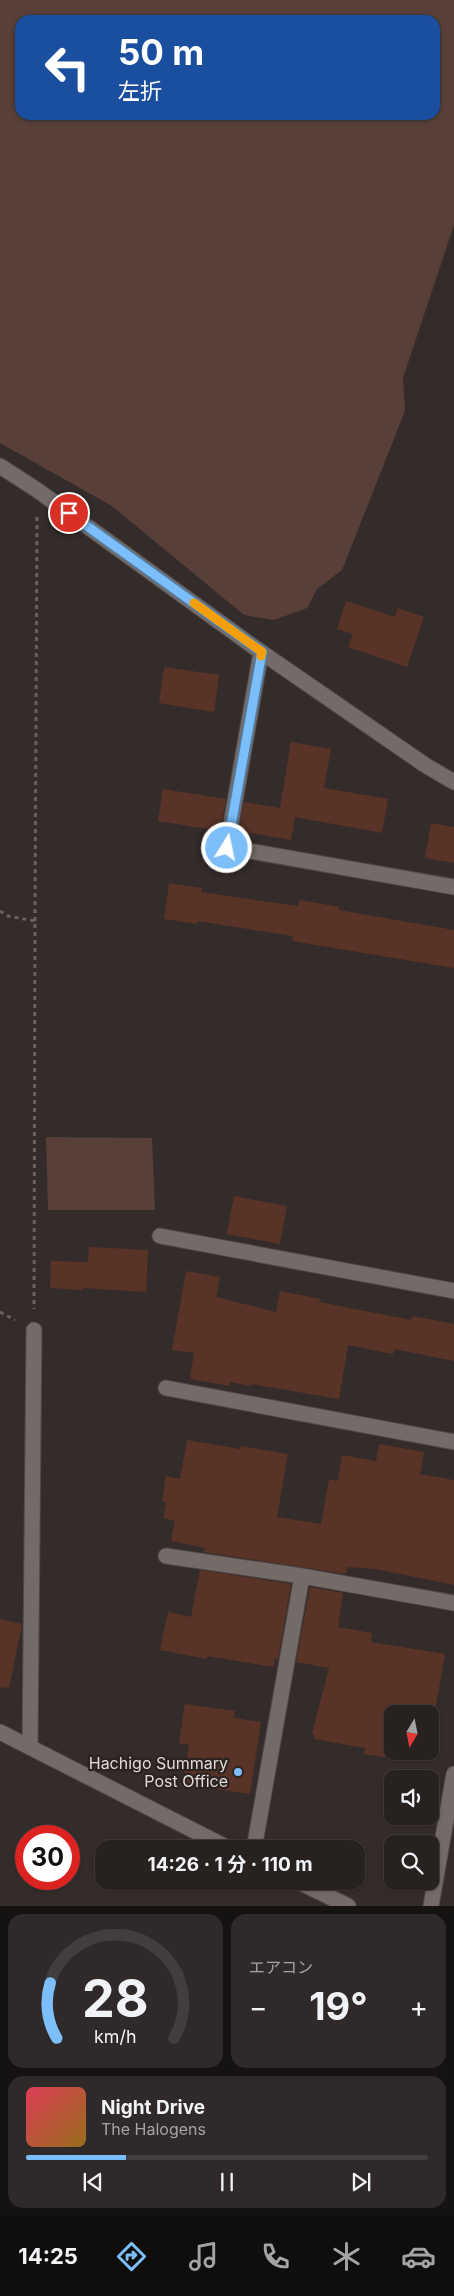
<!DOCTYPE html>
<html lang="ja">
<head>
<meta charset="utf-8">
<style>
	body { margin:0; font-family:Inter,"Noto Sans JP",sans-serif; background:#2f2929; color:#f1f3f6; height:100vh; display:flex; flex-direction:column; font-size:19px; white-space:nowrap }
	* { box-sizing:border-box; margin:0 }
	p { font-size:16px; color:#a4a3a5 }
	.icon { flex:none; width:28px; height:28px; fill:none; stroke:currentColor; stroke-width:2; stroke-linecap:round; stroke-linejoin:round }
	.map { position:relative; height:1906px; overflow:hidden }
	.panel { display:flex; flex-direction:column; gap:8px; padding:8px; background:#151212; flex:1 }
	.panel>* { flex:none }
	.hud { position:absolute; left:15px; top:15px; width:425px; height:105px; border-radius:15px; box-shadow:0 1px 4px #0004,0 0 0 1px #433e3e; background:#1a4fa0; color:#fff; overflow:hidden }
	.needle { width:32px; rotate:190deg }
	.tools { position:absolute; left:384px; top:1705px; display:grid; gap:10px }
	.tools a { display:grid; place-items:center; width:55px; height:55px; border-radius:10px; background:#272120; box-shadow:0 1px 4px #0004,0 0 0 1px #433e3e; font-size:25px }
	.speed { position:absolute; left:15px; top:1825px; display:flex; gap:10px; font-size:25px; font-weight:700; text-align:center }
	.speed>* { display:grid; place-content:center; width:65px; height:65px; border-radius:50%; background:#272120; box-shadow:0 1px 4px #0004,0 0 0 1px #433e3e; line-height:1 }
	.speed .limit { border:8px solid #d22; background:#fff; color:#111 }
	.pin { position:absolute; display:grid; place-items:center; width:42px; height:42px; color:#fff; margin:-21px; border:2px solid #fff; border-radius:50%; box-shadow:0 1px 5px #0007 }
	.me { position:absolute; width:55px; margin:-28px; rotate:10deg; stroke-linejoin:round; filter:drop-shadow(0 0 4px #0008) }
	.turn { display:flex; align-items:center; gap:18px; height:105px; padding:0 20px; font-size:22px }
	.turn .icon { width:65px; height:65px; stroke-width:2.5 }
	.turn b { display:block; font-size:35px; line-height:42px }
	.big { font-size:38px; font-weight:700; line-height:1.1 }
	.panel .tile { flex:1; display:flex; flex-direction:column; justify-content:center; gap:8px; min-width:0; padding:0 18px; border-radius:15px; background:#2f2929 }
	.panel .dial { align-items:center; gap:0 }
	.dial svg { height:130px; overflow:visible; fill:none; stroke:#433e3e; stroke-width:7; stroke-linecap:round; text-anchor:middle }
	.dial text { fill:#f1f3f6; stroke:none }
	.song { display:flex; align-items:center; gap:15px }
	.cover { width:60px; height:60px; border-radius:8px; background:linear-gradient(135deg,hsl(350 70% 55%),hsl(40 70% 35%)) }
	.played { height:5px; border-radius:2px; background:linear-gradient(90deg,#7bbef9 25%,#433e3e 25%) }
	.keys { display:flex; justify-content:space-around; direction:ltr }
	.heat { display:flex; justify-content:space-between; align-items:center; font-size:28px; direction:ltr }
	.panel .tiles { flex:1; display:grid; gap:8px; grid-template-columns:1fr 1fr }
	.tile:last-child { grid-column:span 2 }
	.trip { position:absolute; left:95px; top:1840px; width:270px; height:50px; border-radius:15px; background:#272120; box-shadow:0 1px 4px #0004,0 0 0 1px #433e3e; font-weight:700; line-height:50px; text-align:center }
	.menu { display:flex; height:80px; justify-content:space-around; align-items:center; background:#100d0d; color:#a4a3a5 }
	.menu .icon { width:35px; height:35px }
	.menu .active { color:#7bbef9 }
	.menu b { font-size:22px; color:#f1f3f6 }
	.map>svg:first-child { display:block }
</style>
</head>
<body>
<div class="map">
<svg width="454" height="1906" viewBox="0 0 454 1906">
	<rect width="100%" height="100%" fill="#342c2a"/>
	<!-- green -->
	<path fill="#583f38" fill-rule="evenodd" d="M 0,0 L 454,0 L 454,225 L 403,378 L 405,411 L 342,570 L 317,589 L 307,608 L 274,620 L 244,615 L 112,506 L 0,443 ZM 20,20 L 435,20 L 435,115 L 20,115 Z
		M 46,1137 L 152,1138 L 155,1210 L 48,1210 Z"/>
	<!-- building -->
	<path fill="#5a3328" d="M 346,601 L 395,617 L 398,608 L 424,617 L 407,667 L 348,647 L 353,634 L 337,629 Z
		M 164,667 L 219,675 L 214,712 L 159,703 Z
		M 291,742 L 331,749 L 324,788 L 388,799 L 382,833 L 295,817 L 291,840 L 239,831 L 244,802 L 280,808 Z
		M 163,789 L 226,799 L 221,827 L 215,826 L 214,830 L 158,821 Z
		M 431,823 L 454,827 L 454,863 L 425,858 Z
		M 169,883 L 202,888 L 201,892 L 298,906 L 300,900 L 339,907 L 339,910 L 454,930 L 454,968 L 292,941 L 293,936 L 197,921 L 197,924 L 164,919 Z
		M 234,1196 L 287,1206 L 280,1244 L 227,1234 Z
		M 89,1247 L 148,1250 L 146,1292 L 83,1288 L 83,1290 L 50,1288 L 51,1261 L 88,1262 Z
		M 186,1271 L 220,1277 L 216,1297 L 276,1312 L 280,1291 L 320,1299 L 319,1302 L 411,1320 L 412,1316 L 454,1324 L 454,1361 L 394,1349 L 393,1354 L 348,1345 L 339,1399 L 251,1384 L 251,1386 L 230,1382 L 229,1386 L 190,1379 L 194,1353 L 172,1350 Z
		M 187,1440 L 240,1449 L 241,1446 L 288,1454 L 277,1517 L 321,1524 L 329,1479 L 338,1481 L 342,1455 L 376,1461 L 379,1444 L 424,1452 L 420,1474 L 454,1480 L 454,1585 L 376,1569 L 347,1567 L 346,1574 L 204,1552 L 205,1548 L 171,1541 L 175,1521 L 163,1518 L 166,1502 L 162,1501 L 166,1476 L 180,1479 Z
		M 200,1570 L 291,1584 L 278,1659 L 275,1658 L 274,1667 L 207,1656 L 207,1659 L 160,1650 L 168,1612 L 191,1617 Z
		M 310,1587 L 343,1593 L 338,1627 L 372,1633 L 371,1642 L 445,1654 L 433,1722 L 430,1721 L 430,1714 L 392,1714 L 392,1751 L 405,1751 L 403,1760 L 364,1754 L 365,1748 L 314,1739 L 314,1735 L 312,1734 L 329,1668 L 296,1662 Z
		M 0,1619 L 22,1624 L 9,1688 L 0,1687 Z
		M 185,1704 L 235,1711 L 234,1718 L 261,1722 L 250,1794 L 183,1784 L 189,1745 L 179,1743 Z"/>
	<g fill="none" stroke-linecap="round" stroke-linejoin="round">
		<defs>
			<path id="minor" d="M 261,652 L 227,847 L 454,887
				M 160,1236 L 454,1291
				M 166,1388 L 454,1442
				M 166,1556 L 302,1576 L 454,1603
				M 30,1747 L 34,1330
				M 254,1849 L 302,1576"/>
			<path id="tertiary" d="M 0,466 L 37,490 L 261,652 L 425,765 L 454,782
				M 0,1732 L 230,1849
				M 297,1881 L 348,1906
				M 431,1906 L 454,1774"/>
		</defs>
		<!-- minor casing -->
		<use href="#minor" stroke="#4f4847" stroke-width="17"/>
		<!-- tertiary casing -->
		<use href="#tertiary" stroke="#4f4847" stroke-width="17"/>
		<!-- path -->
		<path stroke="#696260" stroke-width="3" stroke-dasharray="4 4" stroke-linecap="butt" d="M 0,911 L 8,916 L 35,921 L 34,1309
			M 35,921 L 37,517
			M 0,1312 L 15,1320"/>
		<!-- minor -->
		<use href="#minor" stroke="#746b68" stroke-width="15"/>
		<!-- tertiary -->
		<use href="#tertiary" stroke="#746b68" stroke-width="15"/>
	</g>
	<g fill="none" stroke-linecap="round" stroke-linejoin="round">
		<defs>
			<path id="route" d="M 69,513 L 262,652 L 227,848"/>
		</defs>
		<!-- route casing -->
		<use href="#route" stroke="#507ca2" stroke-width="12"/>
		<!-- route -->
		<use href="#route" stroke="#7bbef9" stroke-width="9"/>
		<!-- slow -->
		<path stroke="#f59e0b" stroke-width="9" d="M 194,603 L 262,652 L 261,656"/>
	</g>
	<!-- markers -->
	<circle fill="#7bbef9" stroke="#2a2320" stroke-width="2" cx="238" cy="1772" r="5"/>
	<g text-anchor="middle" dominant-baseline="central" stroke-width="4.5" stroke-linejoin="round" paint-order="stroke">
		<!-- poi labels -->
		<g font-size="16" fill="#e0dbda" stroke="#2a2320" text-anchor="end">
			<text x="228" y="1763">Hachigo Summary<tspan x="228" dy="18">Post Office</tspan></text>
		</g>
	</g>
</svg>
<div class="tools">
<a><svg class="needle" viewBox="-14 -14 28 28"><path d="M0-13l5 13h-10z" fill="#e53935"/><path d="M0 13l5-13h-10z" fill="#a4a3a5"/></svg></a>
<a><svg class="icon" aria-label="sound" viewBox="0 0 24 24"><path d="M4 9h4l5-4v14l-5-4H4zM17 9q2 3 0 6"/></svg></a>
<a><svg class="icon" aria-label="search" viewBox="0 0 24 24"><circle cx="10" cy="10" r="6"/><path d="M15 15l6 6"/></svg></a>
</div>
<div class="speed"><div class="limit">30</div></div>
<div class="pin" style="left:69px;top:513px;background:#d93025"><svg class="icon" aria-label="arrive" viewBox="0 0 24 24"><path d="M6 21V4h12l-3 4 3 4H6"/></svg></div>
<svg class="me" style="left:227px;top:848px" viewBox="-20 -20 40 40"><circle r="17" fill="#7bbef9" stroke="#fff" stroke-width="3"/><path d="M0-11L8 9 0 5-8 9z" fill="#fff"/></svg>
<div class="trip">14:26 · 1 分 · 110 m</div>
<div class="hud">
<div class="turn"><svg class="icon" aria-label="left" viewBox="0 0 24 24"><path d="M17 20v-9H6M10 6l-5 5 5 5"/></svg><div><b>50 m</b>左折</div></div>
</div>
</div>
<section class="panel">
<div class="tiles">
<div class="tile dial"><svg viewBox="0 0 100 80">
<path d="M14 69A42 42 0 1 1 86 69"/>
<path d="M14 69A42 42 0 0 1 10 35" stroke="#7bbef9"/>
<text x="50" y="56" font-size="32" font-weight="700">28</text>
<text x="50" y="72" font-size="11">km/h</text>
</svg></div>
<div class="tile"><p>エアコン</p>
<div class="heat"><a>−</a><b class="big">19°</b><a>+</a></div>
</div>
<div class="tile">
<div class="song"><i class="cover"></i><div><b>Night Drive</b><p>The Halogens</p></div></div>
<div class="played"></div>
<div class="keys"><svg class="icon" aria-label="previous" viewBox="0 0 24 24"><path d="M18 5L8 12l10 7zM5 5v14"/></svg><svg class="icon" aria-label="pause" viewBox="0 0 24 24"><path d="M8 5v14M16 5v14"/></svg><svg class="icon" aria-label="next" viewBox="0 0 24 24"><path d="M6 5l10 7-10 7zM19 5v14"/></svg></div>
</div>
</div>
</section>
<nav class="menu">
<b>14:25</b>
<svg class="icon active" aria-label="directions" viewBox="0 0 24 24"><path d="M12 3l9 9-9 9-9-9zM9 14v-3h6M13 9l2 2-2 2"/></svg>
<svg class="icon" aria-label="music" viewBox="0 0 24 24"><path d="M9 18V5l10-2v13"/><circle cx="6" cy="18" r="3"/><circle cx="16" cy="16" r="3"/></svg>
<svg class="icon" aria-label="phone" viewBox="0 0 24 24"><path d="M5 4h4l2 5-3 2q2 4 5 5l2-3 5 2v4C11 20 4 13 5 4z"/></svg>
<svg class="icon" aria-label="climate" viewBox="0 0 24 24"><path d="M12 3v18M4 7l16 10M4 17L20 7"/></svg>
<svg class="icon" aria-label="car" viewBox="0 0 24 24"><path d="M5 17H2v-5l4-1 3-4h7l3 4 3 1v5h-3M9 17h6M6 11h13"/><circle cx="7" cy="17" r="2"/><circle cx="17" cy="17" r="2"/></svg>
</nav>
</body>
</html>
